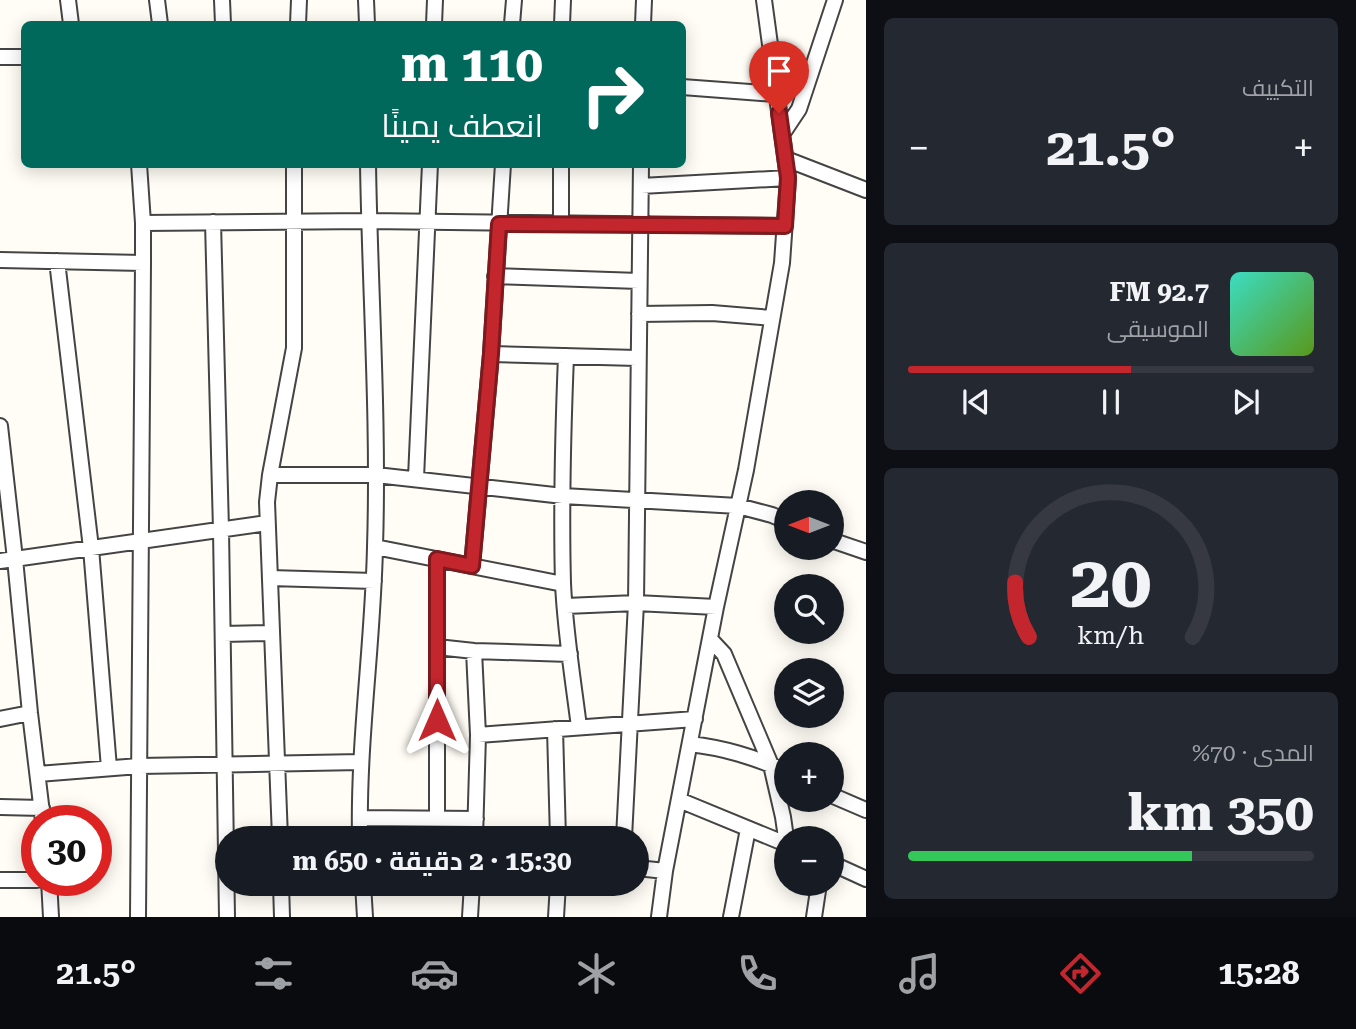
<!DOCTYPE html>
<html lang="ar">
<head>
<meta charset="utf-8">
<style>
	body { margin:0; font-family:"Roboto Serif",Cairo,serif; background:#242831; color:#f1f3f6; direction:rtl; height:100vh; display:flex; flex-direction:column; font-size:26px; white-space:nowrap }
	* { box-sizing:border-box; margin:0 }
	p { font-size:23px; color:#9ea1a6 }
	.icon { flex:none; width:38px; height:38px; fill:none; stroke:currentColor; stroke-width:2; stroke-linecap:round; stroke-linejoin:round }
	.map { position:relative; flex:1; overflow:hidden; direction:ltr }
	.panel { display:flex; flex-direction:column; gap:18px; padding:18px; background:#0d0f14; width:490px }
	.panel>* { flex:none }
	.top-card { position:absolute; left:21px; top:21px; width:665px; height:147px; border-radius:10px; box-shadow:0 4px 18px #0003; direction:rtl; background:#00695c; color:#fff; overflow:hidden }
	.needle { width:46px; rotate:270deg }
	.buttons { position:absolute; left:774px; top:490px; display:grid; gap:14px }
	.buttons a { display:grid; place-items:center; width:70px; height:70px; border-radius:50%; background:#171b24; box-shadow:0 4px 18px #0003; font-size:35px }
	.speed { position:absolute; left:21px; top:805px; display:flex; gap:14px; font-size:35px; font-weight:700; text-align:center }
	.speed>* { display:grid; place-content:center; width:91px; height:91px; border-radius:50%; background:#171b24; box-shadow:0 4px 18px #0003; line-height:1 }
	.speed .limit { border:10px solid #d22; background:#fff; color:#111 }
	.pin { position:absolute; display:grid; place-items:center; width:60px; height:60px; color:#fff; margin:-72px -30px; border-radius:50% 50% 50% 0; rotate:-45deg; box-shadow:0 0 7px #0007 }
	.pin .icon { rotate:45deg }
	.me { position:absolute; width:77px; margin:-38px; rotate:0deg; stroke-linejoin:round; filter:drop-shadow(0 0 5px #0008) }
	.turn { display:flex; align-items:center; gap:24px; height:147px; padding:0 28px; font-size:32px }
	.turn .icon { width:91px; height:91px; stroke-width:2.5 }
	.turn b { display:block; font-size:49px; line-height:60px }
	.big { font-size:52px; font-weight:700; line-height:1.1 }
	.panel .widget { flex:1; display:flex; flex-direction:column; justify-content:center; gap:10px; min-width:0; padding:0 24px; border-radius:10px; background:#242831 }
	.panel .dial { align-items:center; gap:0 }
	.dial svg { height:182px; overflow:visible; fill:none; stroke:#363941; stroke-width:7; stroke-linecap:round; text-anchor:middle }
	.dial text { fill:#f1f3f6; stroke:none }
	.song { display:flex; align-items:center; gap:21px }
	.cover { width:84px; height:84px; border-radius:10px; background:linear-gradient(135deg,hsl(170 70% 55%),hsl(90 70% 35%)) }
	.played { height:7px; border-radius:4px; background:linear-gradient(90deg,#c4262e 55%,#363941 55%) }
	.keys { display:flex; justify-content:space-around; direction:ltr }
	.heat { display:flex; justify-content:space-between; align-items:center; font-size:38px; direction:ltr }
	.charge { height:10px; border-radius:5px; background:linear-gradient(90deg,#34c759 70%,#363941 0) }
	.trip { position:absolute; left:215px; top:826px; width:434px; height:70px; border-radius:35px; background:#171b24; box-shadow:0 4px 18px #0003; font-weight:700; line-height:70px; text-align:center; direction:rtl }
	.tabs { display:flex; height:112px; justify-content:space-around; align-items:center; background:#090b0e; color:#9ea1a6 }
	.tabs .icon { width:49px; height:49px }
	.tabs .on { color:#c4262e }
	.tabs b { font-size:32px; color:#f1f3f6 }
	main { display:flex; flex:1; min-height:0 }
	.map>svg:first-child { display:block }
</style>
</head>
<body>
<main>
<section class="panel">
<div class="widget"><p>التكييف</p>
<div class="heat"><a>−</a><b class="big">21.5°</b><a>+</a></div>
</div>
<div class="widget">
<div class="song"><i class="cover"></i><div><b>92.7 FM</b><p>الموسيقى</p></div></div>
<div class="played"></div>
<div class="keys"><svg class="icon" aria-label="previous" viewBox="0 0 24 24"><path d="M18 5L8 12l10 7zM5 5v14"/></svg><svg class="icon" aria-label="pause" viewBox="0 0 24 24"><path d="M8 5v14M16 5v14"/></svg><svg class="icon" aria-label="next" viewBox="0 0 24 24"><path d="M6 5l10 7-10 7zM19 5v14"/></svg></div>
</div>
<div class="widget dial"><svg viewBox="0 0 100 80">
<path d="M14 69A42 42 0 1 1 86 69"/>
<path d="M14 69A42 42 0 0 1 8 45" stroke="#c4262e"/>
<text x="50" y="56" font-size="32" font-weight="700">20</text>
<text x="50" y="72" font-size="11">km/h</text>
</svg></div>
<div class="widget"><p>المدى · 70%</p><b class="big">350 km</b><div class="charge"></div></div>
</section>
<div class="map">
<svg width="866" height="917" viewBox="0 0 866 917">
	<rect width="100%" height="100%" fill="#fffdf5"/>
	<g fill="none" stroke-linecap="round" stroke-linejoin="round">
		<defs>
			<path id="minor" d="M 68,0 L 71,24
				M 157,0 L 160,24
				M 222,0 L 223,24
				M 366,0 L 367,24
				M 298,24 L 299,0
				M 434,24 L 435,0
				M 512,24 L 514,0
				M 562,24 L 563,0
				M 643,24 L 644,0
				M 0,57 L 24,57
				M 682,87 L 776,94
				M 783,133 L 799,109 L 835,0
				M 786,159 L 866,190
				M 561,164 L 561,224
				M 641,186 L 788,178
				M 213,222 L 221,530 L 227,917
				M 143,223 L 369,221 L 785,226
				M 0,260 L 143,263
				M 57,261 L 91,548 L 109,768
				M 495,276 L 639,281
				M 639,314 L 712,313 L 772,318
				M 491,354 L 637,358
				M 566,356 C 563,431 561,507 563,583 C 565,631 573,679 579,727
				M 0,426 L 15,559 L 30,713 L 43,821
				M 270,475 L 376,475 L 563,496 L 738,506 L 772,515 L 786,521
				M 416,478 L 430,164
				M 831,540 L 866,552
				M 375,547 L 563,584
				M 0,561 L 267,523
				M 472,566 L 491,354 L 503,164
				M 270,578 L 374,581
				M 566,606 L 636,603 L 716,607
				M 223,634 L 271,633
				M 710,639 L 724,654 L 771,765 L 783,817 L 786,838
				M 437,647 L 474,651 L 570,654
				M 474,651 L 478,735 L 475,838
				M 0,719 L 30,713
				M 555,729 L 558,838
				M 478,735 L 695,719
				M 690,744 C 725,748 753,757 786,771
				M 38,774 L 139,766 L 361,762
				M 831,795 L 866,810
				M 679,800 L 786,844
				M 0,807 L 42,808
				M 360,818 L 476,819
				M 437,819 L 437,559
				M 280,838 L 267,502 L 270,475 L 294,348 L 294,164
				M 280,838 L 360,837
				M 360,838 C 358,741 373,644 375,547 C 379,419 370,292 368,164
				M 624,838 L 636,603 L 641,164
				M 831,863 L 866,879
				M 637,868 L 665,871
				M 0,880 L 37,880
				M 49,880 L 51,917
				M 281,884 L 282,917
				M 363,884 L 365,917
				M 138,917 L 143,263 L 143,223 L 139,164
				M 470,917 L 472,884
				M 556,917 L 558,884
				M 659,917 L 665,871 L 716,607 L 746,470 L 782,263 L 788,178 L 764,0
				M 731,917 L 748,829
				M 814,917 L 819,884"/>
		</defs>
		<!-- minor casing -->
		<use href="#minor" stroke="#444" stroke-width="18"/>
		<!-- minor -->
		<use href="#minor" stroke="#fff" stroke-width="14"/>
	</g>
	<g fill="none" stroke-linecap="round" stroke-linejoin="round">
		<defs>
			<path id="route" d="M 437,720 L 437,559 L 472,566 L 491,354 L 499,224 L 785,226 L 788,178 L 779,113"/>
		</defs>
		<!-- route casing -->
		<use href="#route" stroke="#7f191e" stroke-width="18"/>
		<!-- route -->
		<use href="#route" stroke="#c4262e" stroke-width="12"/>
	</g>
</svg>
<div class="buttons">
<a><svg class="needle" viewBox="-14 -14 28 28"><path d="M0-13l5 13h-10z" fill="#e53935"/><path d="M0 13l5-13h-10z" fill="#9ea1a6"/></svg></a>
<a><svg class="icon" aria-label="search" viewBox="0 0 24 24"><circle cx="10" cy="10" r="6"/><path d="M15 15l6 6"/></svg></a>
<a><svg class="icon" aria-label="layers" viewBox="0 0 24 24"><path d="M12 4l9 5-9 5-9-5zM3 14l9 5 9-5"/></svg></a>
<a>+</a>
<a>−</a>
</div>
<div class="speed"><div class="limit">30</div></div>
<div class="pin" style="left:779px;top:113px;background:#d93025"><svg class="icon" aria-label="arrive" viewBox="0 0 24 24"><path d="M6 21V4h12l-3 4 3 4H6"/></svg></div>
<svg class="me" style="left:437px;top:720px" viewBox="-20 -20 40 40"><path d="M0-17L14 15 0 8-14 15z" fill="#c4262e" stroke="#fff" stroke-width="4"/></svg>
<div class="trip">15:30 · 2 دقيقة · 650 m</div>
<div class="top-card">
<div class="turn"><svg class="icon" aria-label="right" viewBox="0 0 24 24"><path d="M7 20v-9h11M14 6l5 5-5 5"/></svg><div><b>110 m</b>انعطف يمينًا</div></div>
</div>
</div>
</main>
<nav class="tabs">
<b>15:28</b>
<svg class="icon on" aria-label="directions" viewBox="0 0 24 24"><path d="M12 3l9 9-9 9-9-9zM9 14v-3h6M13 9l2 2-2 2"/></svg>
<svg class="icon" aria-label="music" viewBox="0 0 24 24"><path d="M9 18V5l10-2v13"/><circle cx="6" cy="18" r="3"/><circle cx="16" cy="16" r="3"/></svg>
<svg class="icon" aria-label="phone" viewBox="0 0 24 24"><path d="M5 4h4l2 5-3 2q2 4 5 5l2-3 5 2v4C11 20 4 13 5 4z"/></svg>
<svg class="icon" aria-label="climate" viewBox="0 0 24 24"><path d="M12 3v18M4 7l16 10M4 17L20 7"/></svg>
<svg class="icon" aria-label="car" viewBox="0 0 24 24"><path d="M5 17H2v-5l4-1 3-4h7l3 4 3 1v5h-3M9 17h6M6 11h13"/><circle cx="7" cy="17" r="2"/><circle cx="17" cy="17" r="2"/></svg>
<svg class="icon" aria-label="filters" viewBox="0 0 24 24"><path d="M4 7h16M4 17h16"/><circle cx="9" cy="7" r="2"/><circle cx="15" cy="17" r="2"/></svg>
<b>21.5°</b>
</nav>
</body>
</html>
